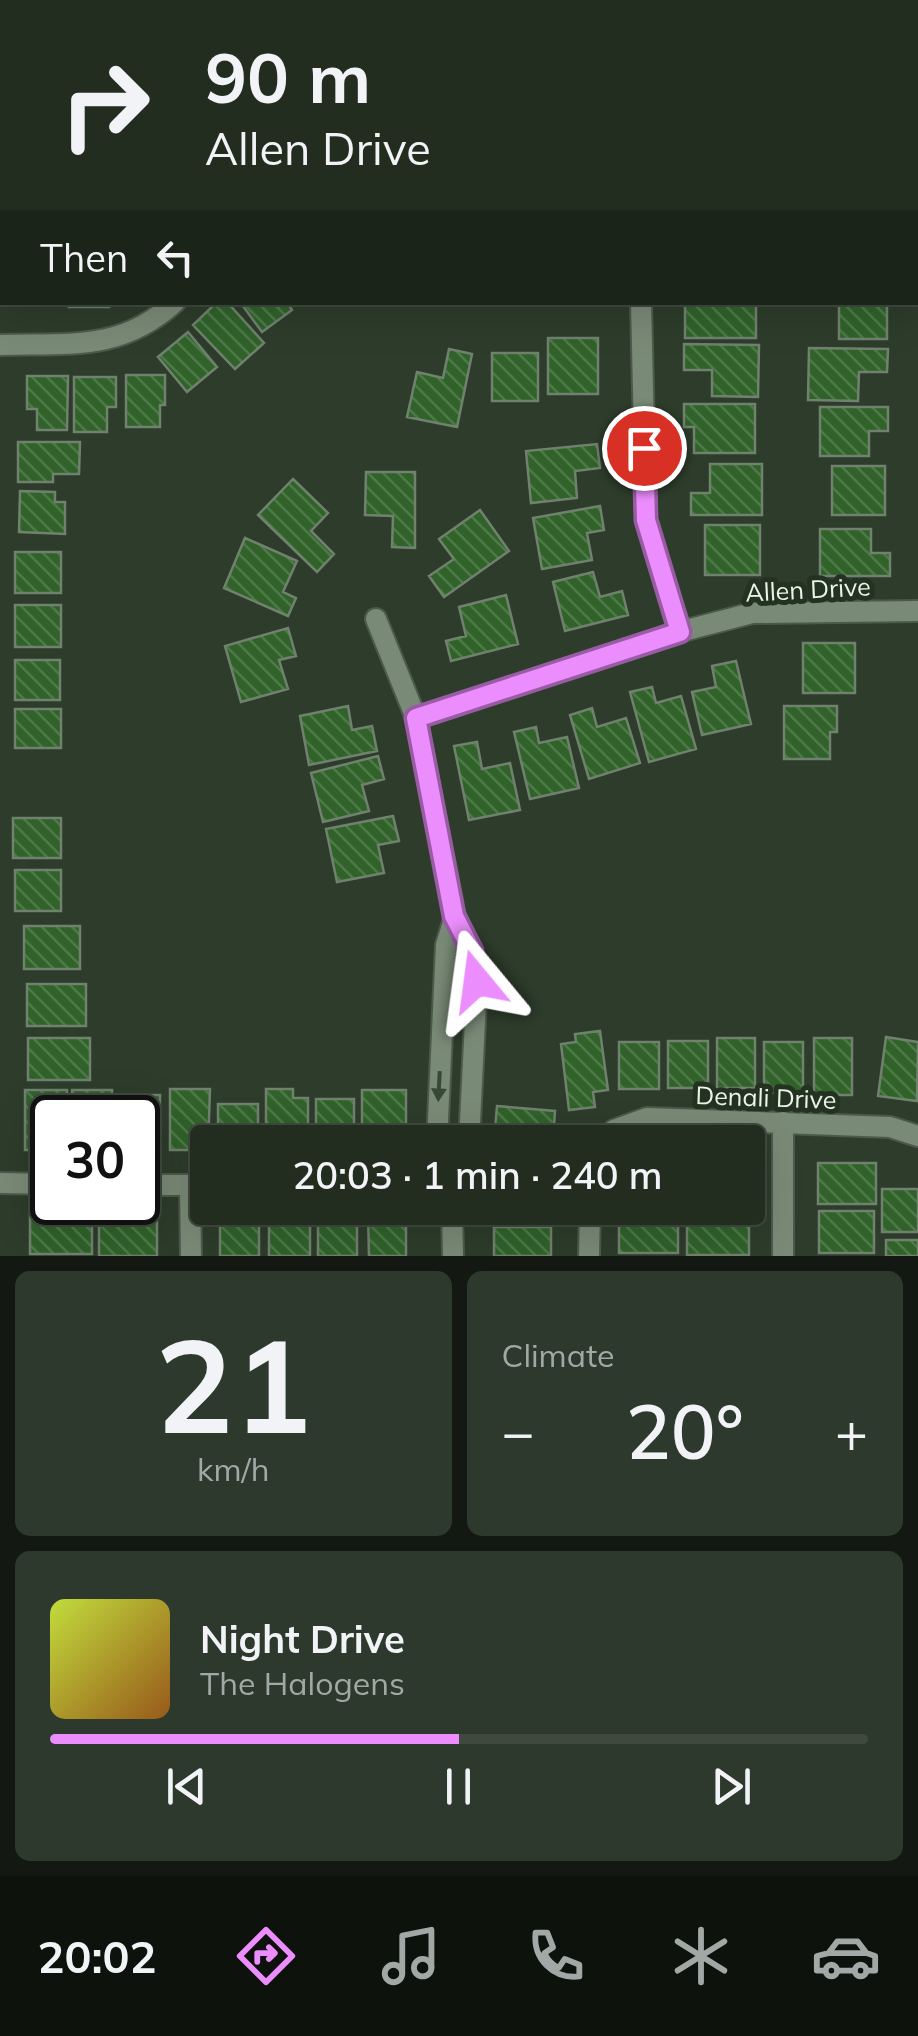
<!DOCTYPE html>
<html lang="en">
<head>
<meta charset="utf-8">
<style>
	body { margin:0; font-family:Mulish,sans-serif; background:#2e392d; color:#f1f3f6; height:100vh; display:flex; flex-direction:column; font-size:38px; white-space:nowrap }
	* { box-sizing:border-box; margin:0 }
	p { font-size:32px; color:#a2a8a5 }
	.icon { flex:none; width:55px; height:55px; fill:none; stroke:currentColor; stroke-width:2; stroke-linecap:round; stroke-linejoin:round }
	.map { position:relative; height:1256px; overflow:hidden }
	.panel { display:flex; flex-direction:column; gap:15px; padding:15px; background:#131912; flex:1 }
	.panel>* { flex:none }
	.guide { position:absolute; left:0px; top:0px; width:920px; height:305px; box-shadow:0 10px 40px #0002,0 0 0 2px #3f493e; background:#222d20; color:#f1f3f6; overflow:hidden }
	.speed { position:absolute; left:30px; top:1095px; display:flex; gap:20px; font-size:50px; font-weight:700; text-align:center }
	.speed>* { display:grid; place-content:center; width:130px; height:130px; border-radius:50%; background:#222d20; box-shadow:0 10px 40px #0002,0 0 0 2px #3f493e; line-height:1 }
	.speed .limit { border:5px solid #111; border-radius:15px; background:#fff; color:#111 }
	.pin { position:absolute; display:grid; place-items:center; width:85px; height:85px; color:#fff; margin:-42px; border:5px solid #fff; border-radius:50%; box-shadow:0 2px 10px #0007 }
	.me { position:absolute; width:110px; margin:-55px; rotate:344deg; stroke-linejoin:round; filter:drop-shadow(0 0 8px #0008) }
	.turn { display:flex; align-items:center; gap:35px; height:210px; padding:0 40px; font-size:45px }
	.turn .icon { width:130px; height:130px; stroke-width:2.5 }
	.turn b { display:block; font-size:70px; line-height:85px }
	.then { display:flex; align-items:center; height:95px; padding:0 40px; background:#0003; gap:20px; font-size:38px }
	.big { font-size:75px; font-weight:600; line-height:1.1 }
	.panel .widget { flex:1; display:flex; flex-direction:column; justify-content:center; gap:15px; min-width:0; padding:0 35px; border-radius:15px; background:#2e392d }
	.panel .dial { align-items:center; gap:0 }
	.dial b { font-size:130px; line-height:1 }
	.song { display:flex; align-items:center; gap:30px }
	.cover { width:120px; height:120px; border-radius:15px; background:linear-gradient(135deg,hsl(70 70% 55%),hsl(30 70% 35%)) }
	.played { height:10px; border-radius:5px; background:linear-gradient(90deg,#eb8dfc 50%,#3f493e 50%) }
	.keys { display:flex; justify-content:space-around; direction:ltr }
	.heat { display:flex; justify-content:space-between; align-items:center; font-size:55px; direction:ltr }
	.panel .tiles { flex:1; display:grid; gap:15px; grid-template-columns:1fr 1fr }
	.widget:last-child { grid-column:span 2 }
	.trip { position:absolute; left:190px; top:1125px; width:575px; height:100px; border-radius:10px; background:#222d20; box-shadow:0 10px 40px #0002,0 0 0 2px #3f493e; font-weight:600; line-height:100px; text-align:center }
	.tab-bar { display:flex; height:160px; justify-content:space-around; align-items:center; background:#0e120d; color:#a2a8a5 }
	.tab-bar .icon { width:70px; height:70px }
	.tab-bar .active { color:#eb8dfc }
	.tab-bar b { font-size:45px; color:#f1f3f6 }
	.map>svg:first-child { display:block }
</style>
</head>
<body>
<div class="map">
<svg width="918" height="1256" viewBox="0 0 918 1256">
	<defs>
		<pattern id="building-back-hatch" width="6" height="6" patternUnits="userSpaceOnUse" patternTransform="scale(2.5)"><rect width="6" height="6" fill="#30622a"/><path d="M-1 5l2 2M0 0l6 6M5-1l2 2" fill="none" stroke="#4e7949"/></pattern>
	</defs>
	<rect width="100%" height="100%" fill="#2d3c2b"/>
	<!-- building -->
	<path fill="url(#building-back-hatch)" stroke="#70816e" stroke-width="2.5" d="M 819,0 L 886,0 L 886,2 L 819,2 Z
		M 69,302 L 109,302 L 109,307 L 69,307 Z
		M 217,302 L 227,302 L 264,343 L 235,369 L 193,325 Z
		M 240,302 L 287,302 L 292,310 L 262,332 Z
		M 685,302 L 756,302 L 756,338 L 685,338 Z
		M 839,302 L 887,302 L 887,339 L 839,339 Z
		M 188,332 L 217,367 L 187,392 L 158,357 Z
		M 548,338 L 598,338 L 598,394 L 548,394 Z
		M 684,344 L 759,345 L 758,397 L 712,396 L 712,370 L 684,370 Z
		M 809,348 L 888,349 L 887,372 L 859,372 L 858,401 L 808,400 Z
		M 449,349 L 472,354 L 457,427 L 407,417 L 417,372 L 443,378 Z
		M 492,353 L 538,353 L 538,401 L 492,401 Z
		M 126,375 L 165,375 L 165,405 L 160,405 L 160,427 L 126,427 Z
		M 27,376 L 68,376 L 67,430 L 37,430 L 37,409 L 27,409 Z
		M 74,377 L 116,377 L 116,407 L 107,407 L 107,432 L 74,432 Z
		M 684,404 L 755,404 L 755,453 L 694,453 L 694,427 L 684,427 Z
		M 820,407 L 888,407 L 888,431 L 869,431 L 869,456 L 820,456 Z
		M 18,442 L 80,442 L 79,474 L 53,474 L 53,482 L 18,482 Z
		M 597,444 L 600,468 L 575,471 L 577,498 L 531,503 L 526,451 Z
		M 710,464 L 762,464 L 762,515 L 691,515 L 691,493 L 710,493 Z
		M 832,466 L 885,466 L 885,515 L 832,515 Z
		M 366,472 L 415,472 L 415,548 L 392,547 L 393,516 L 365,515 Z
		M 293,479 L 328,513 L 311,531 L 334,554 L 317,572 L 258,515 Z
		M 20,491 L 55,492 L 55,502 L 65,502 L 65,534 L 19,532 Z
		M 600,506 L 604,530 L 587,533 L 592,560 L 542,569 L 533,518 Z
		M 480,510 L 509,551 L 444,597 L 429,576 L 454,559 L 439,539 Z
		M 705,525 L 760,525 L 760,575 L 705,575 Z
		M 820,529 L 871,529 L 871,553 L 890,553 L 890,576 L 820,576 Z
		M 245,538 L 297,561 L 283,592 L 296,598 L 288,616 L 224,588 Z
		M 15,552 L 61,552 L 61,593 L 15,593 Z
		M 593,572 L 600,597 L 622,591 L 628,615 L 565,631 L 553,582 Z
		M 506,595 L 518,644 L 451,661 L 446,641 L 466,636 L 459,607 Z
		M 15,605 L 61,605 L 61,647 L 15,647 Z
		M 288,628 L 296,656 L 279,660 L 288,689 L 241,702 L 225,646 Z
		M 803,643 L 855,643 L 855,693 L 803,693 Z
		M 15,660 L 60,660 L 60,700 L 15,700 Z
		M 736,661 L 751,724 L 702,735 L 692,692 L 716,687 L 712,666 Z
		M 652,687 L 656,703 L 681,696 L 696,749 L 649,762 L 630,692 Z
		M 348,706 L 352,730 L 372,726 L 377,751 L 309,765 L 300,716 Z
		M 784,706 L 837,706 L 837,732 L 830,732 L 830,759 L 784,759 Z
		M 592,708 L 597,727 L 626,718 L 640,763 L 589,779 L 570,715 Z
		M 15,709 L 61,709 L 61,748 L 15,748 Z
		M 536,727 L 539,743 L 567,737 L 579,788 L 530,799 L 514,732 Z
		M 477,742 L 482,769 L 510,763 L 520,810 L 469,820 L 454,746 Z
		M 378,756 L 384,779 L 362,785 L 369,811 L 323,822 L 311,773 Z
		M 393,816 L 399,841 L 378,845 L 384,873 L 337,882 L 326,829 Z
		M 13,818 L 61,818 L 61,858 L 13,858 Z
		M 15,870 L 61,870 L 61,911 L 15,911 Z
		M 24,926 L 80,926 L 80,969 L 24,969 Z
		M 27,984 L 86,984 L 86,1026 L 27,1026 Z
		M 600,1031 L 608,1090 L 593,1092 L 595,1107 L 569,1110 L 561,1044 L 576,1042 L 575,1034 Z
		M 886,1037 L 918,1042 L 917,1101 L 878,1096 Z
		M 28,1038 L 90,1038 L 90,1080 L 28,1080 Z
		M 717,1038 L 755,1038 L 755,1088 L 717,1088 Z
		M 814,1038 L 852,1038 L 852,1095 L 814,1095 Z
		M 668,1041 L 708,1041 L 708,1088 L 668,1088 Z
		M 619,1042 L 659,1042 L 659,1089 L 619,1089 Z
		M 764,1042 L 803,1042 L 803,1093 L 764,1093 Z
		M 170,1089 L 210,1089 L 208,1150 L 170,1150 Z
		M 266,1089 L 293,1089 L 293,1098 L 308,1098 L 308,1142 L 266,1142 Z
		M 25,1090 L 67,1090 L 67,1118 L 52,1118 L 52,1150 L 25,1150 Z
		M 72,1090 L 112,1090 L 112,1118 L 73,1118 Z
		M 362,1090 L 406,1090 L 406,1142 L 362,1142 Z
		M 121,1095 L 160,1095 L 160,1149 L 138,1149 L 138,1118 L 121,1118 Z
		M 316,1099 L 354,1099 L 354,1142 L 316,1142 Z
		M 218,1104 L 258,1104 L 258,1142 L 218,1142 Z
		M 497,1106 L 555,1111 L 553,1142 L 494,1142 Z
		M 818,1163 L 876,1163 L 876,1204 L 818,1204 Z
		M 882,1189 L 918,1189 L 918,1232 L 882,1232 Z
		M 493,1208 L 549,1208 L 549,1220 L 493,1221 Z
		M 30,1211 L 92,1211 L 92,1254 L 30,1254 Z
		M 819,1211 L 874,1211 L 874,1253 L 819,1253 Z
		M 619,1212 L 678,1212 L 678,1253 L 619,1253 Z
		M 368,1214 L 406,1214 L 406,1256 L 369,1256 Z
		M 687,1214 L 749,1214 L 749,1255 L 687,1255 Z
		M 99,1216 L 157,1216 L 157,1256 L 99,1256 Z
		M 269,1217 L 310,1217 L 310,1256 L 269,1256 Z
		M 318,1217 L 357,1217 L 357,1256 L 318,1256 Z
		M 220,1221 L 259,1221 L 259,1256 L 220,1256 Z
		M 494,1227 L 551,1227 L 551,1256 L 494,1256 Z
		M 886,1240 L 918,1240 L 918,1256 L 886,1256 Z"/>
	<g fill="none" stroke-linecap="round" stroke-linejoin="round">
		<defs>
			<path id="minor" d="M 239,0 L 239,2
				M 638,0 L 638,2
				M 0,104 L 2,104
				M 641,302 L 646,520 L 679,632
				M 0,345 C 68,343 121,352 175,302
				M 376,619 L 416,718 L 455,916 L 471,951 L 477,981 L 469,1142
				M 416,718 L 679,632 L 752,613 L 918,611
				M 437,1142 L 446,945 L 455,916
				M 605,1142 L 614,1130 L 647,1118 L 890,1127 L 918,1136
				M 0,1183 L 52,1184
				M 138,1185 L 208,1185
				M 190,1185 L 191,1256
				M 452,1208 L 453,1256
				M 589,1256 L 590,1208
				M 783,1256 L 783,1122"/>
		</defs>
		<!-- minor casing -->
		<use href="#minor" stroke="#4d594b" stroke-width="24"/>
		<!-- minor -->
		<use href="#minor" stroke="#798a76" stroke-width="20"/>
	</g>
	<!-- one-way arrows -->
	<defs><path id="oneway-solid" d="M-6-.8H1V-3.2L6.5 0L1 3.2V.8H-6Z" transform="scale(2.5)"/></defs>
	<use fill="#384836" href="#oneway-solid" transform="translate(439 1086) rotate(93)"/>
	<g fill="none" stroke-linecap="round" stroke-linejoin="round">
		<defs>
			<path id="route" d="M 477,981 L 472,951 L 454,916 L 416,718 L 680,632 L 646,520 L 644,448"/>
		</defs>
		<!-- route casing -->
		<use href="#route" stroke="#995ca4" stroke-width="25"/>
		<!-- route -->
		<use href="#route" stroke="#eb8dfc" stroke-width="18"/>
	</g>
	<g text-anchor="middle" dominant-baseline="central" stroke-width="10" stroke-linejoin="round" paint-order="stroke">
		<!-- street labels -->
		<g font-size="25" fill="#ebf4e9" stroke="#233221">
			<text transform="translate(808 589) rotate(-3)">Allen Drive</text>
			<text transform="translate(766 1097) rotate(2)">Denali Drive</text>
		</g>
	</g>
</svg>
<div class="speed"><div class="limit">30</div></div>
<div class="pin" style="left:644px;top:448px;background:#d93025"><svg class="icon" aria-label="arrive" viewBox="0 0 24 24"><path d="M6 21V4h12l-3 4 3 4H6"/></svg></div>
<svg class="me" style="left:477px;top:981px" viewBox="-20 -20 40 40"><path d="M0-17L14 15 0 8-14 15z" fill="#eb8dfc" stroke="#fff" stroke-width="4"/></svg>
<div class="trip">20:03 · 1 min · 240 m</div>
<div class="guide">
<div class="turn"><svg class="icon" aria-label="right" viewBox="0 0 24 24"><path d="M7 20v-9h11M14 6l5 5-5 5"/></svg><div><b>90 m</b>Allen Drive</div></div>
<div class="then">Then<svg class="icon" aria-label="left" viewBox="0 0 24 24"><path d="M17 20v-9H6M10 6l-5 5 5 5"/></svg></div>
</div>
</div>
<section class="panel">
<div class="tiles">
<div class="widget dial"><b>21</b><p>km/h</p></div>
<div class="widget"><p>Climate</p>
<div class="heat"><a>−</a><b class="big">20°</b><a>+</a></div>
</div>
<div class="widget">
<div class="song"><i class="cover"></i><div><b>Night Drive</b><p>The Halogens</p></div></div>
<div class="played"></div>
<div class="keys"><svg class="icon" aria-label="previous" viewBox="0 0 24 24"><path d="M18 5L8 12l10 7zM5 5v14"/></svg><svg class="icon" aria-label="pause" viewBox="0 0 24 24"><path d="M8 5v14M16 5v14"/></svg><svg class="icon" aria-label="next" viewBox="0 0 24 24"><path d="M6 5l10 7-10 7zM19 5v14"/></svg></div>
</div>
</div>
</section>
<nav class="tab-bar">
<b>20:02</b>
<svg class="icon active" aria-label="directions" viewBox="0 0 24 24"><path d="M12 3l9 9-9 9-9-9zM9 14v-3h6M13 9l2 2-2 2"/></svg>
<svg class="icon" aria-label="music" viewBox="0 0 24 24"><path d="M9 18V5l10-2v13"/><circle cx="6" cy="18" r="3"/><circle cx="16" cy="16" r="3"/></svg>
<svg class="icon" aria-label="phone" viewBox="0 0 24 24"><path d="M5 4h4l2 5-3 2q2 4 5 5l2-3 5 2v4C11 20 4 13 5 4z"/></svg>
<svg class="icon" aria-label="climate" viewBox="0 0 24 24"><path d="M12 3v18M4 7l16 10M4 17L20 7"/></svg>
<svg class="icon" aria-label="car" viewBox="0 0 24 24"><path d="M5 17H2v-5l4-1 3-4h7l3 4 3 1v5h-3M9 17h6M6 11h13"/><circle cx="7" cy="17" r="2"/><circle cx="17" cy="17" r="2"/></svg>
</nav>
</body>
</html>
